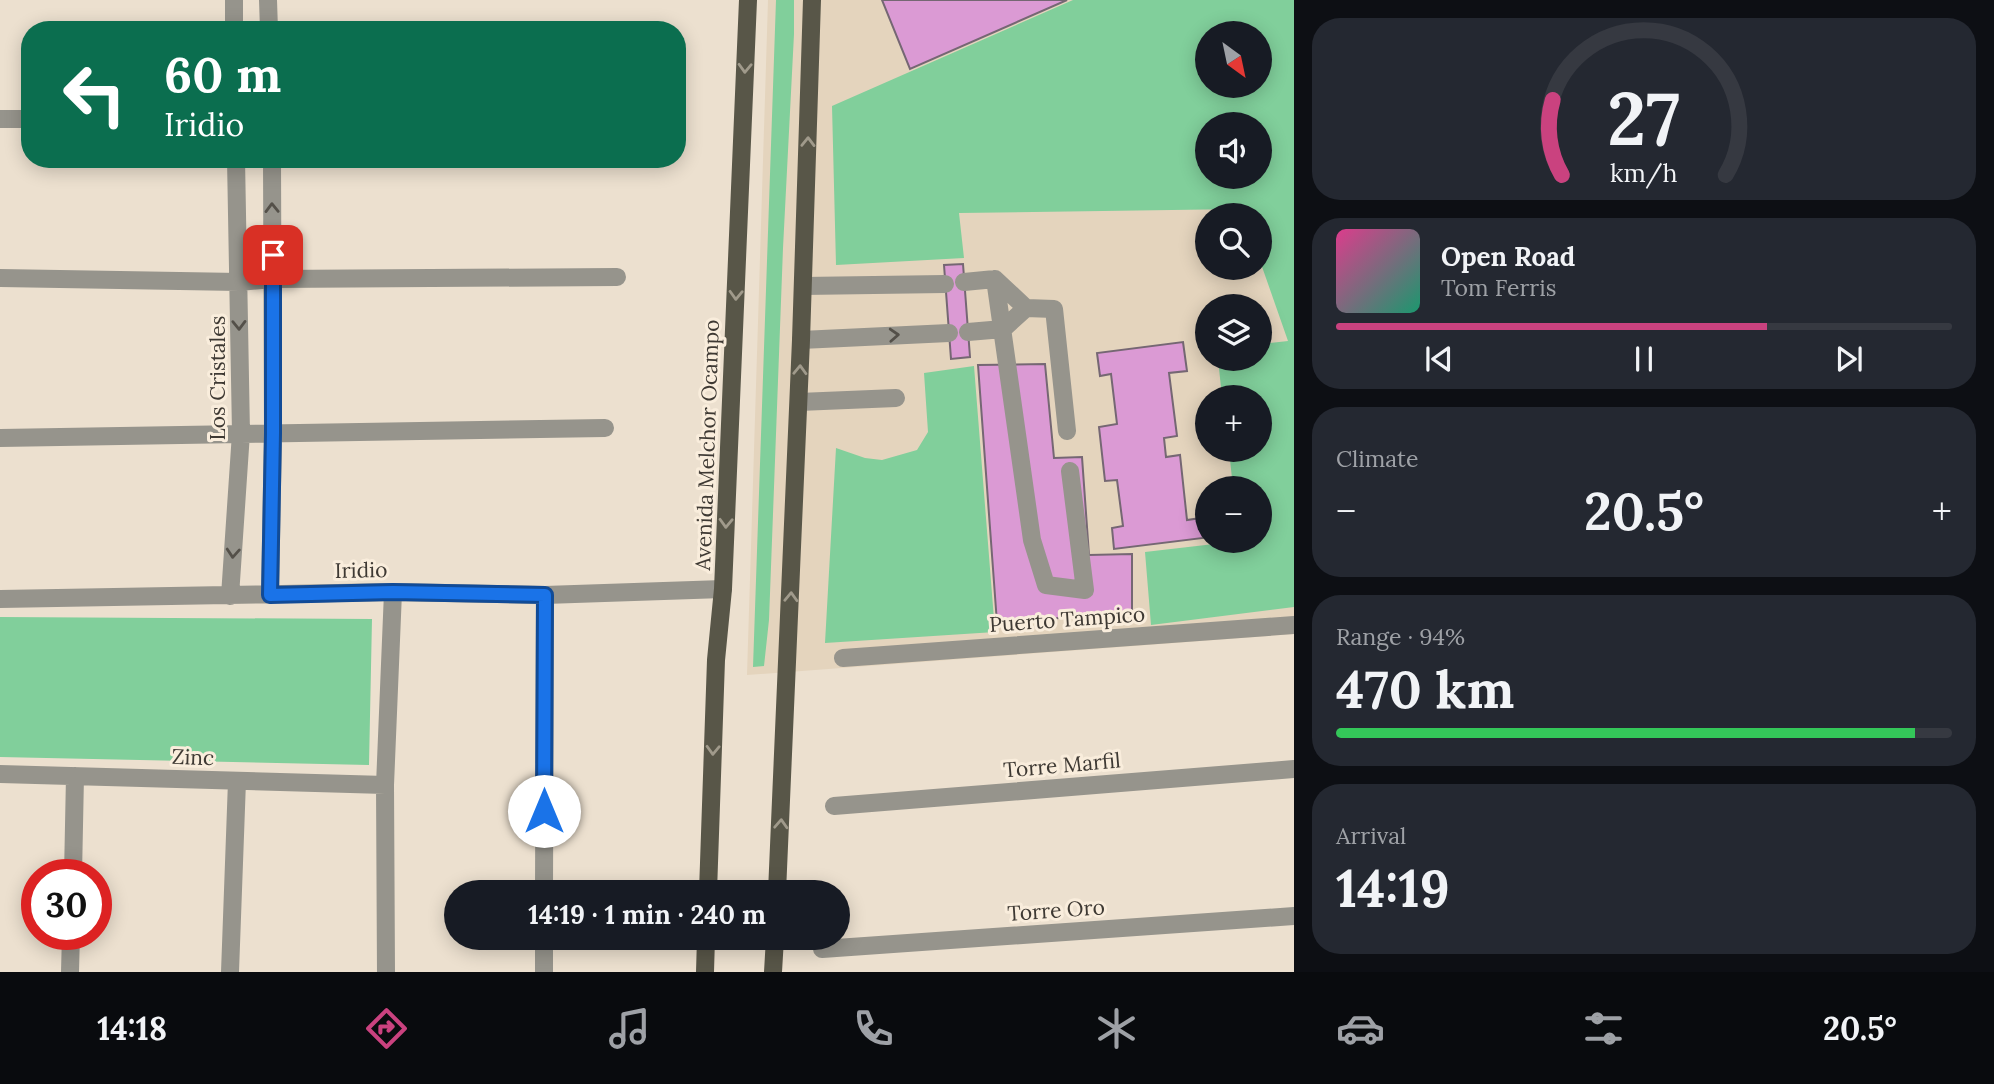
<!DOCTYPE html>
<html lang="en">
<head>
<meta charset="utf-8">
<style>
	body { margin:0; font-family:Lora,serif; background:#242831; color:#f1f3f6; height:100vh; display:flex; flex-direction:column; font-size:26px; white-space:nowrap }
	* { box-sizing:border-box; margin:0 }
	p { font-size:23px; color:#9ea1a6 }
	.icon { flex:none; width:38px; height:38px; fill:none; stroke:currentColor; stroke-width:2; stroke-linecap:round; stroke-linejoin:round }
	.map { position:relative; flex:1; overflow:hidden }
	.panel { display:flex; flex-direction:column; gap:18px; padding:18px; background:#0d0f14; width:700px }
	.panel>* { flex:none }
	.top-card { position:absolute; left:21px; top:21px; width:665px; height:147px; border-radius:28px; box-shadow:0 4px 18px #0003; background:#0b6e4f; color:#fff; overflow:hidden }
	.needle { width:46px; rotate:147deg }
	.buttons { position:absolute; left:1195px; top:21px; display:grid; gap:14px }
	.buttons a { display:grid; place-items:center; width:77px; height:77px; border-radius:50%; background:#171b24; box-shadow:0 4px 18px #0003; font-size:35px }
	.speed { position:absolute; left:21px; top:859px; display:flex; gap:14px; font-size:35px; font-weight:700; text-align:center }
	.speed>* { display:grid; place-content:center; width:91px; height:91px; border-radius:50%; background:#171b24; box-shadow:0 4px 18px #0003; line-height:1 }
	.speed .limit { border:10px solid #d22; background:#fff; color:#111 }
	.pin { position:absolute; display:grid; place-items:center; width:60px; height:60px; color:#fff; margin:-30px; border-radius:14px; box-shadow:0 4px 10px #0006 }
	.me { position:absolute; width:77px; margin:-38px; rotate:0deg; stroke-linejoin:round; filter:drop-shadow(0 0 5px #0008) }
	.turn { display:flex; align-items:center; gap:24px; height:147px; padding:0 28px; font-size:32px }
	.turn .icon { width:91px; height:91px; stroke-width:2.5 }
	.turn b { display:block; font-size:49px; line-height:60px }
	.big { font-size:52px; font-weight:700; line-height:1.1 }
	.panel .tile { flex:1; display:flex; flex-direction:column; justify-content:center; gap:10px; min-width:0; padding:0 24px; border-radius:28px; background:#242831 }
	.panel .dial { align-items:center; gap:0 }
	.dial svg { height:182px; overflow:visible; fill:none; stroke:#363941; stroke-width:7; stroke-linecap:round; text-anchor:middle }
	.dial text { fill:#f1f3f6; stroke:none }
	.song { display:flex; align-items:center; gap:21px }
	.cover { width:84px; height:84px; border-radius:10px; background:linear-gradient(135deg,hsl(330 70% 55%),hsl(160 70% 35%)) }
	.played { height:7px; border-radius:4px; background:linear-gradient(90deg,#ca427f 70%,#363941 70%) }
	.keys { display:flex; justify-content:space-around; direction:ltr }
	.heat { display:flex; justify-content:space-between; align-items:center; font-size:38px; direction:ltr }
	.charge { height:10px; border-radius:5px; background:linear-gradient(90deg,#34c759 94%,#363941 0) }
	.trip { position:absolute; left:444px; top:880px; width:406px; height:70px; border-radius:35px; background:#171b24; box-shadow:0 4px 18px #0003; font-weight:700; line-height:70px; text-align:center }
	.dock { display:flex; height:112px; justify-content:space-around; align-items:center; background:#090b0e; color:#9ea1a6 }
	.dock .icon { width:49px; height:49px }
	.dock .selected { color:#ca427f }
	.dock b { font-size:32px; color:#f1f3f6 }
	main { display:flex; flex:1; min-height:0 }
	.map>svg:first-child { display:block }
</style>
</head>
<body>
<main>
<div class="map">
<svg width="1294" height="972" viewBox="0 0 1294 972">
	<rect width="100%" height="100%" fill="#ece0cf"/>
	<!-- built -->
	<path fill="#e4d4bd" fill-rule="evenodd" d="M 768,0 L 1294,0 L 1294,634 L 747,675 ZM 1208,33 L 1260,33 L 1260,86 L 1208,86 ZM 1208,124 L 1260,124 L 1260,177 L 1208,177 ZM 1208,215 L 1260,215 L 1260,268 L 1208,268 ZM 1208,306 L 1260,306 L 1260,359 L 1208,359 ZM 1208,397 L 1260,397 L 1260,450 L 1208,450 ZM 1208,488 L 1260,488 L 1260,541 L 1208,541 Z"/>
	<!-- green -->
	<path fill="#81cf9b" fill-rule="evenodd" d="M 776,0 L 794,0 L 794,34 L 783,248 L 769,620 L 764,666 L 753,667 Z
		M 1073,0 L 1294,0 L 1294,607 L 1151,625 L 1145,552 L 1240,541 L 1260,541 L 1260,488 L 1233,488 L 1229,450 L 1260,450 L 1260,397 L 1222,397 L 1218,359 L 1260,359 L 1260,344 L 1288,341 L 1260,261 L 1260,215 L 1244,215 L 1241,209 L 959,213 L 964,258 L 836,265 L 832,106 ZM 1208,33 L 1260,33 L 1260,86 L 1208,86 ZM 1208,124 L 1260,124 L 1260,177 L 1208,177 Z
		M 974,366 L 995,632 L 825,643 L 836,448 L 865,458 L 882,460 L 917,450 L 928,432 L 924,373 Z
		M 0,617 L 372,619 L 369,765 L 0,757 Z"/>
	<!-- building -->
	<path fill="#db9ad4" stroke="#756773" stroke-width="2" d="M 882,0 L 1067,0 L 910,69 Z
		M 963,264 L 970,357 L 951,359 L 944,265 Z
		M 1183,342 L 1187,371 L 1169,373 L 1177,436 L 1164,438 L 1166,457 L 1180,455 L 1187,520 L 1201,518 L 1203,538 L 1114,549 L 1112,528 L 1123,526 L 1117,480 L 1105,481 L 1099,427 L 1117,424 L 1111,374 L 1100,376 L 1097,353 Z
		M 1045,364 L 1054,458 L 1082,457 L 1089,555 L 1132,554 L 1132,612 L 997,623 L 978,365 Z"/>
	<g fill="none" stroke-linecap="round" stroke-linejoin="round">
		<!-- minor -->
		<path stroke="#96948c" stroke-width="18" d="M 234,0 L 234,30
			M 268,0 L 269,30
			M 0,119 L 30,119
			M 0,278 L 239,282 L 273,279 L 617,277
			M 995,279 L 1032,540 L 1046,585 L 1085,590 L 1070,471
			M 964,282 L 995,279 L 1026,308
			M 803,286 L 945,284
			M 968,332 L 1003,329 L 1026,308 L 1054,309 L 1067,431
			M 801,340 L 949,333
			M 799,402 L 896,398
			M 0,438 L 605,428
			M 270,595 L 273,433 L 272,159
			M 230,596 L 241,433 L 236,159
			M 0,599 L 393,592 L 545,595 L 723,589
			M 843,658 L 1294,625
			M 0,774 L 385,785
			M 834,806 L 1294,769
			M 73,875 L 75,776
			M 544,892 L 545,595
			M 822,949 L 1294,916
			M 70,972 L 71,934
			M 230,972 L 237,781
			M 386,972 L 385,785 L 393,592
			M 544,972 L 544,938"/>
		<!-- major -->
		<path stroke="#585648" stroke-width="18" d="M 708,892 L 716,660 L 723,589 L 748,0
			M 777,892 L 801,340 L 812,0
			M 705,972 L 706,938
			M 773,972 L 775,938"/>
	</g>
	<!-- one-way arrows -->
	<defs><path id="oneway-chevron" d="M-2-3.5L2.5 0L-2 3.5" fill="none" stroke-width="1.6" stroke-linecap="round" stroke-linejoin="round" transform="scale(1.75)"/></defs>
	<g stroke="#a09a8b">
		<use href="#oneway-chevron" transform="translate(745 68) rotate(92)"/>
		<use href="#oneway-chevron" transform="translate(808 142) rotate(-89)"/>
		<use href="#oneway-chevron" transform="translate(736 295) rotate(92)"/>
		<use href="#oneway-chevron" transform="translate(800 370) rotate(-88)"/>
		<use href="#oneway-chevron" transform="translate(726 523) rotate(92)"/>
		<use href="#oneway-chevron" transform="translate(791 597) rotate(-88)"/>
		<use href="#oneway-chevron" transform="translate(713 750) rotate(92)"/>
		<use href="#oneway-chevron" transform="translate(781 824) rotate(-87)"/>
	</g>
	<g stroke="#545049">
		<use href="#oneway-chevron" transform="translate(272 208) rotate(-91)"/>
		<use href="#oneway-chevron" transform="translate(239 325) rotate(89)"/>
		<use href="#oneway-chevron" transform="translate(894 335) rotate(-3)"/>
		<use href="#oneway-chevron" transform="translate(233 553) rotate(94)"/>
	</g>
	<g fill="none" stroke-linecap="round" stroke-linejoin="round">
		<defs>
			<path id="route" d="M 273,255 L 273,433 L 270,595 L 393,592 L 545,595 L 544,811"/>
		</defs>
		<!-- route casing -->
		<use href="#route" stroke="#114b97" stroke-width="18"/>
		<!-- route -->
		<use href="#route" stroke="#1a73e8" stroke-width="12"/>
	</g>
	<g text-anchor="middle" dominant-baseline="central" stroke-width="6" stroke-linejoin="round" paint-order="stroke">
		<!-- street labels -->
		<g font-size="21" fill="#3e3933" stroke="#f9eddc">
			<text transform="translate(217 378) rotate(-90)">Los Cristales</text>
			<text transform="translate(707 445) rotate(-88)">Avenida Melchor Ocampo</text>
			<text transform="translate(361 570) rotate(-1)">Iridio</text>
			<text transform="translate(1067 619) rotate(-4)">Puerto Tampico</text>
			<text transform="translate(193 757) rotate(2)">Zinc</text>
			<text transform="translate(1062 765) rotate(-5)">Torre Marfil</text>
			<text transform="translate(1056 910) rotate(-4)">Torre Oro</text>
		</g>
	</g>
</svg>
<div class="buttons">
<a><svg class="needle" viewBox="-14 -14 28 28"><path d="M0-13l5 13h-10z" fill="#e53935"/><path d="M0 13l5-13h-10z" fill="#9ea1a6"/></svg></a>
<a><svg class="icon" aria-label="sound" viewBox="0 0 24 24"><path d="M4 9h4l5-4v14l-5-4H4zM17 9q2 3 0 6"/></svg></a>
<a><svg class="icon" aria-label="search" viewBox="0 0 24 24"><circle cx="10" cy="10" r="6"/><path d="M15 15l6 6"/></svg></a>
<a><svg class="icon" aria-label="layers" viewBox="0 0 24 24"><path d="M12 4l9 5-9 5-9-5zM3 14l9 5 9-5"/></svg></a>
<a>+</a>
<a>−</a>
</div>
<div class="speed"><div class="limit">30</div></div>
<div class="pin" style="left:273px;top:255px;background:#d93025"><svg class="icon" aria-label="arrive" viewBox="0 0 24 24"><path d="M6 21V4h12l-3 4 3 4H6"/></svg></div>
<svg class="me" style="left:544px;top:811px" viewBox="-20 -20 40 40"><circle r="19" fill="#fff"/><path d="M0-13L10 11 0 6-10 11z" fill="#1a73e8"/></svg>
<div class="trip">14:19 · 1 min · 240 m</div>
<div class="top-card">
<div class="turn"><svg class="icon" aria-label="left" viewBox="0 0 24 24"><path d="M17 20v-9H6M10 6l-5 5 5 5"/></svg><div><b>60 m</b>Iridio</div></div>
</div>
</div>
<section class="panel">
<div class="tile dial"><svg viewBox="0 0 100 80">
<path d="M14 69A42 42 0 1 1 86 69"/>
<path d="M14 69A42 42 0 0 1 10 36" stroke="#ca427f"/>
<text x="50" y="56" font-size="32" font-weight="700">27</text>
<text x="50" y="72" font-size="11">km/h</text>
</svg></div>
<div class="tile">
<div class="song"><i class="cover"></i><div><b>Open Road</b><p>Tom Ferris</p></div></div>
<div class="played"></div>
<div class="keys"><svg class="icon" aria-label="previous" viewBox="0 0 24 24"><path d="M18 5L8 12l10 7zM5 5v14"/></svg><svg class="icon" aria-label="pause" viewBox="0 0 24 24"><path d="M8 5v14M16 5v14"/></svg><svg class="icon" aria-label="next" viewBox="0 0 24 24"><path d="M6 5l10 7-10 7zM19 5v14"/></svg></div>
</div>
<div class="tile"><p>Climate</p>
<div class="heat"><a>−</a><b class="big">20.5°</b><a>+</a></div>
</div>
<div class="tile"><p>Range · 94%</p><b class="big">470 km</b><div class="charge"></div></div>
<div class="tile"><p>Arrival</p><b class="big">14:19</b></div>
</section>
</main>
<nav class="dock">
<b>14:18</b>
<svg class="icon selected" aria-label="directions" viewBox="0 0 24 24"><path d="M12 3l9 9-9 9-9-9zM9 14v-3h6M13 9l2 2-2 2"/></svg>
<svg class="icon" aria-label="music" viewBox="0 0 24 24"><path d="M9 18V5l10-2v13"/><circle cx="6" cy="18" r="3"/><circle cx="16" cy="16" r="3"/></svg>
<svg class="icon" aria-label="phone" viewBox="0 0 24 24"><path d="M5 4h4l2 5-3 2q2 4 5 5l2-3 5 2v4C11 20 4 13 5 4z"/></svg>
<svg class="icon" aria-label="climate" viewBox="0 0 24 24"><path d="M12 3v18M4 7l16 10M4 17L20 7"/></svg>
<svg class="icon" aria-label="car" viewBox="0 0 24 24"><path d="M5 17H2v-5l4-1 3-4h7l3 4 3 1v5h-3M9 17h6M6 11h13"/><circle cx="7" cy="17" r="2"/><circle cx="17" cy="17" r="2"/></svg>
<svg class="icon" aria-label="filters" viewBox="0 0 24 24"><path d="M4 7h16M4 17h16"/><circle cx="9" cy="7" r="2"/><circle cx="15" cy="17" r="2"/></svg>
<b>20.5°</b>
</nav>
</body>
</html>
